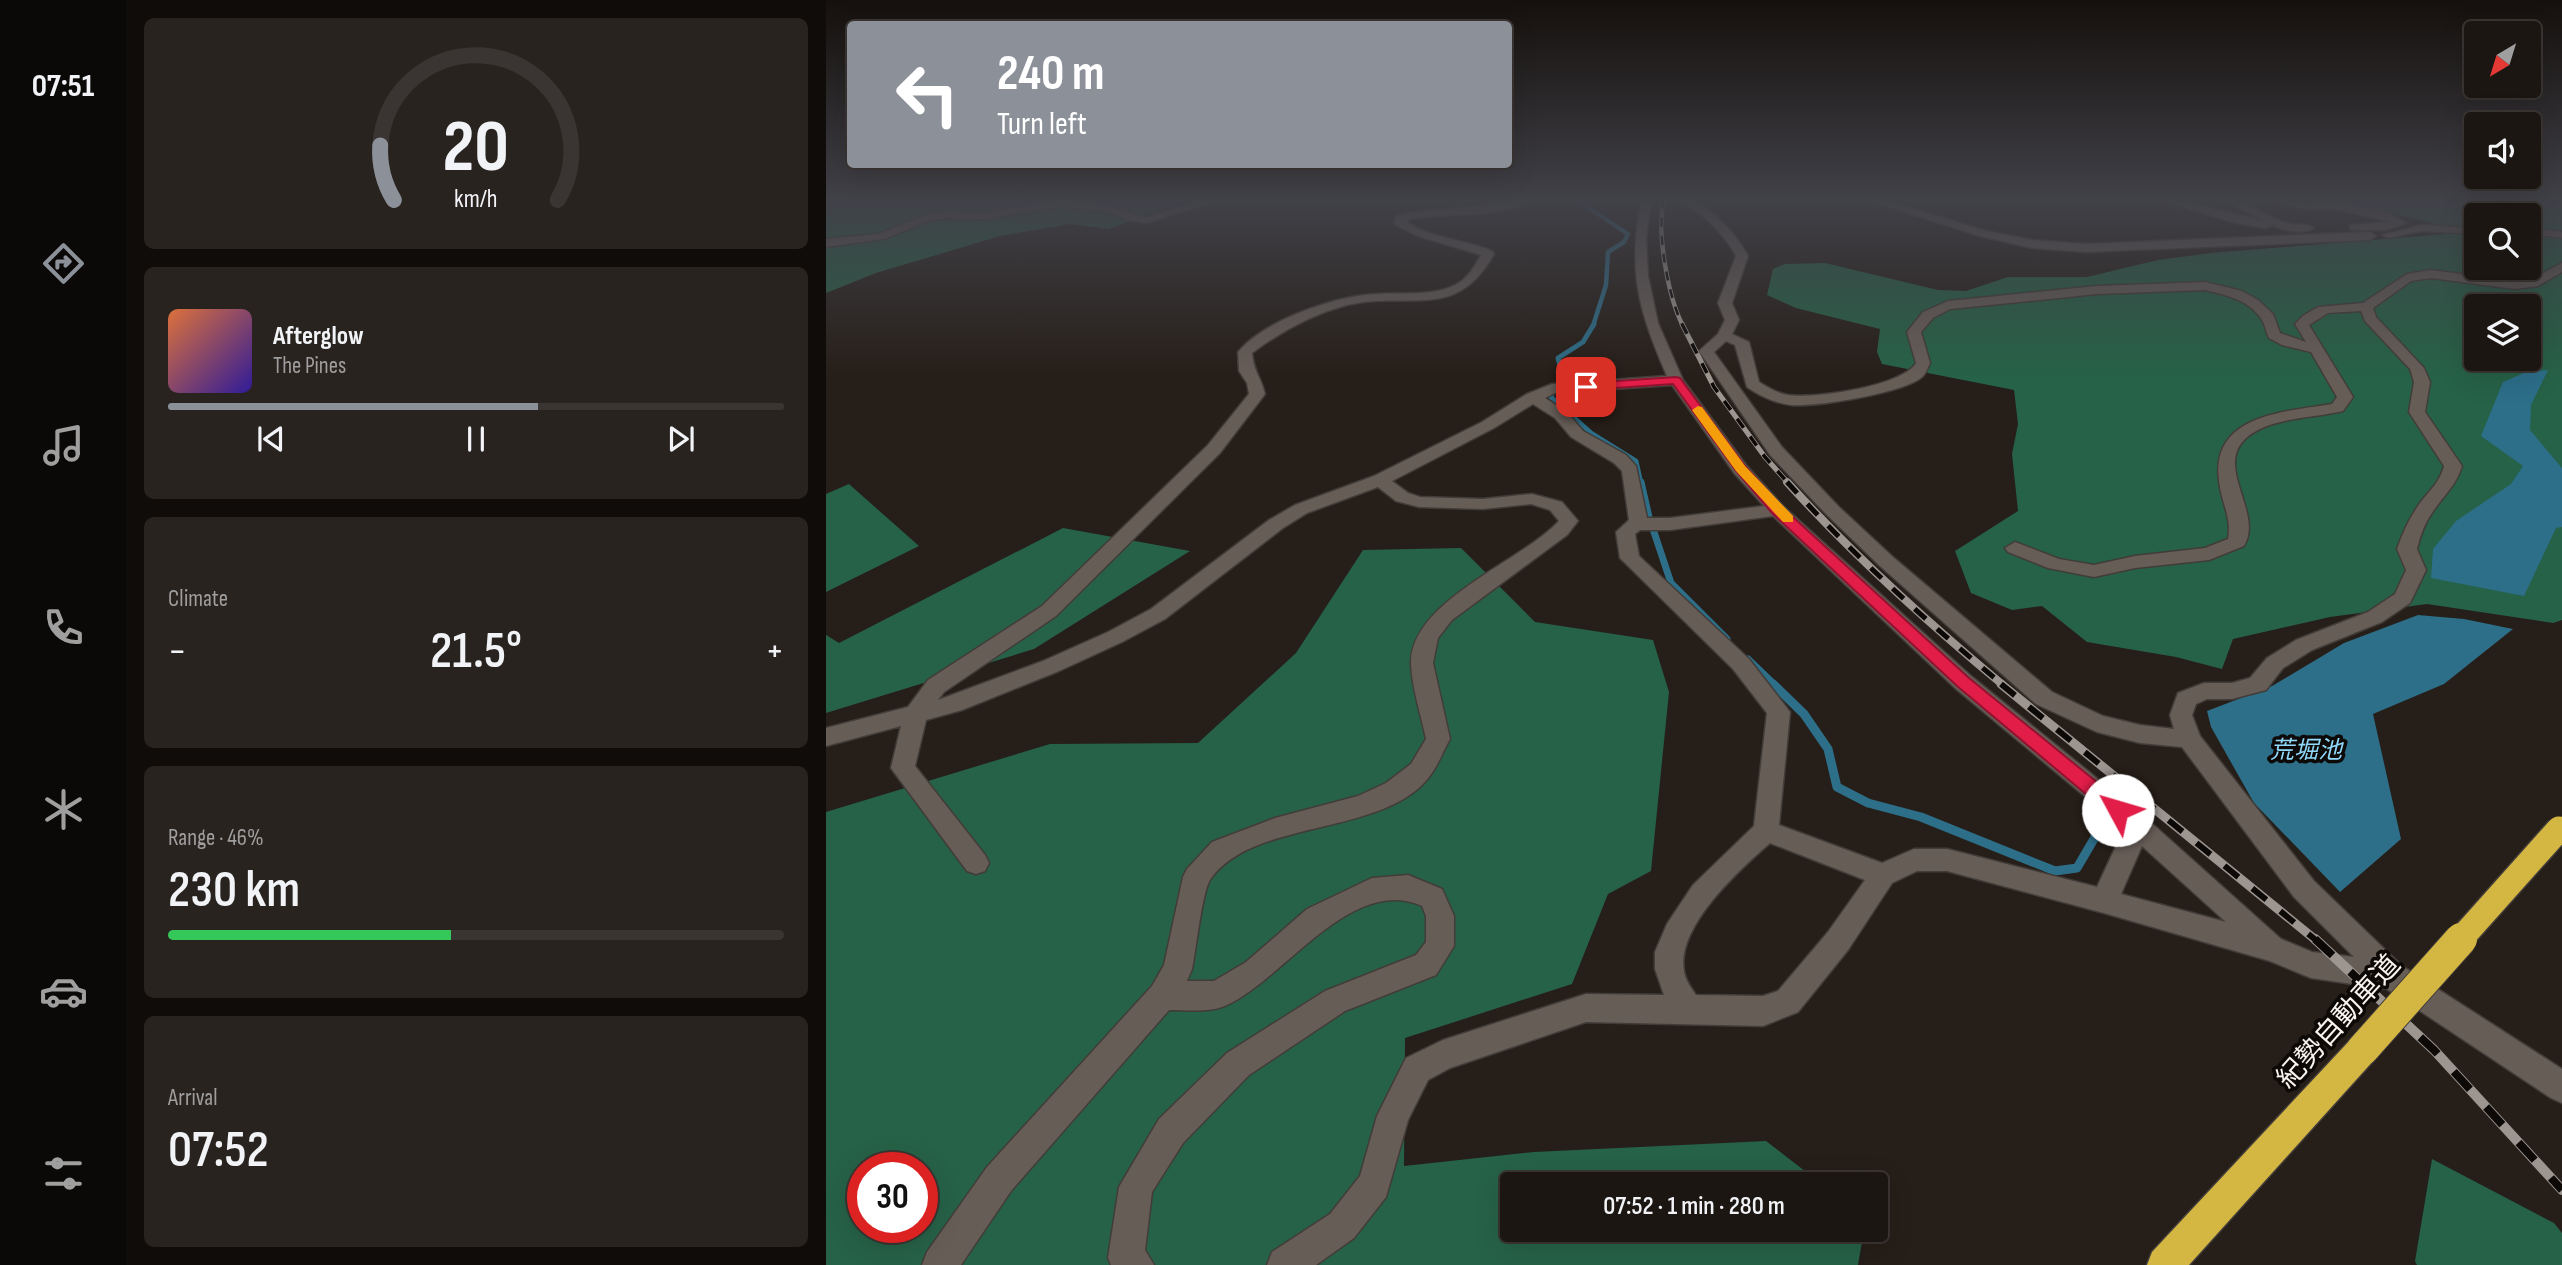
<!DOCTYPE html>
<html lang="en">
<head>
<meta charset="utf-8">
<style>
	body { margin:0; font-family:"Sofia Sans Condensed","Noto Sans JP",sans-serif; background:#292320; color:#f1f3f6; height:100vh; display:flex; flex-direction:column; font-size:26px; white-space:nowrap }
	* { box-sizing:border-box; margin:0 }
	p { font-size:23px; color:#a09f9f }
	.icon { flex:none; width:38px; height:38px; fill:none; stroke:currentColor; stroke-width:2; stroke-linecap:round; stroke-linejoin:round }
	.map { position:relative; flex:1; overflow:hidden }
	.sheet { display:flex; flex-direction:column; gap:18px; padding:18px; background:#0f0c0a; width:700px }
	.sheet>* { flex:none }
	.banner { position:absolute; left:21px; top:21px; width:665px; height:147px; border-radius:7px; box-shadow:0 7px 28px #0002,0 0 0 2px #3a3532; background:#8c9099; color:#fff; overflow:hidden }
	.needle { width:46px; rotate:218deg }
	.buttons { position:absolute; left:1638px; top:21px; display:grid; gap:14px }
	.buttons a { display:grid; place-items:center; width:77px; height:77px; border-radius:7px; background:#1c1612; box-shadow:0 7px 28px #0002,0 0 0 2px #3a3532; font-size:35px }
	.speed { position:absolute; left:21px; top:1152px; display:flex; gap:14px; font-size:35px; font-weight:700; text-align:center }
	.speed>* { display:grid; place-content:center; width:91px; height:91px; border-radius:50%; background:#1c1612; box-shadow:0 7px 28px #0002,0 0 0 2px #3a3532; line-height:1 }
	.speed .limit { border:10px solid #d22; background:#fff; color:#111 }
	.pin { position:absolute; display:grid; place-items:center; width:60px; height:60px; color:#fff; margin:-30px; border-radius:14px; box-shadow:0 4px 10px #0006 }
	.me { position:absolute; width:77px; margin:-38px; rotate:309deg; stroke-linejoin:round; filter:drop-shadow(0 0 5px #0008) }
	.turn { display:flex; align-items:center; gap:24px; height:147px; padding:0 35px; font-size:32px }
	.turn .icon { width:91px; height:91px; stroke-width:2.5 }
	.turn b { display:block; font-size:49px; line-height:60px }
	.big { font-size:52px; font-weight:600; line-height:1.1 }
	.sheet .widget { flex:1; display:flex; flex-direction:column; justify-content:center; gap:10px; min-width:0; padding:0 24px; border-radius:10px; background:#292320 }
	.sheet .dial { align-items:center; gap:0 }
	.dial svg { height:182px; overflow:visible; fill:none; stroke:#3a3532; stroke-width:7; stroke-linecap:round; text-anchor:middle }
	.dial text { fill:#f1f3f6; stroke:none }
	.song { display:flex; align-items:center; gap:21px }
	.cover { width:84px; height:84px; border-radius:10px; background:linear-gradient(135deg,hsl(20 70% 55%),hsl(250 70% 35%)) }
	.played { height:7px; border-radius:4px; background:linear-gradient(90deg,#8c9099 60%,#3a3532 60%) }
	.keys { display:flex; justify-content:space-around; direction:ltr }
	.heat { display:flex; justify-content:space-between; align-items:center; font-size:38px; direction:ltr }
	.charge { height:10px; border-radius:5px; background:linear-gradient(90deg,#34c759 46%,#3a3532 0) }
	.trip { position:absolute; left:674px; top:1172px; width:388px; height:70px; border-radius:7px; background:#1c1612; box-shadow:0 7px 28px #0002,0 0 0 2px #3a3532; font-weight:600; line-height:70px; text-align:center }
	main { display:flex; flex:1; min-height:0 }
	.tabs { display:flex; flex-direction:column; width:126px; justify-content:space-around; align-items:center; background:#0b0907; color:#a09f9f }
	.tabs .icon { width:49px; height:49px }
	.tabs .on { color:#8c9099 }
	.tabs b { font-size:32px; color:#f1f3f6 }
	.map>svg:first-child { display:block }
</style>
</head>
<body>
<main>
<nav class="tabs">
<b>07:51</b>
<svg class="icon on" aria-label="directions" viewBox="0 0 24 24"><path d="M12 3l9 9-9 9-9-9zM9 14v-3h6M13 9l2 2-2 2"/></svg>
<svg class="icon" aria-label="music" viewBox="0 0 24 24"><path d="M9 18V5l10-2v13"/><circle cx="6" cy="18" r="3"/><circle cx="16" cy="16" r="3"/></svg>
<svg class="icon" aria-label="phone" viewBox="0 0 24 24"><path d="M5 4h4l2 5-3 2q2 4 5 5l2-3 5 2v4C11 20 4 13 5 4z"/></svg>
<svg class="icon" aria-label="climate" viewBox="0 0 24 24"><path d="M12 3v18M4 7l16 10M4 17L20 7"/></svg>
<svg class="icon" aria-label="car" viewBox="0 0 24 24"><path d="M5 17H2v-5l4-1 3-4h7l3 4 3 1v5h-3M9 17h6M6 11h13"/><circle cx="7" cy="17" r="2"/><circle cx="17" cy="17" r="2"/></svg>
<svg class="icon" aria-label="filters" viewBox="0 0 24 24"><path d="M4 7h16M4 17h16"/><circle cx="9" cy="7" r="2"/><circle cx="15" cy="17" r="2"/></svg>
</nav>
<section class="sheet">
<div class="widget dial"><svg viewBox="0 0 100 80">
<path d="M14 69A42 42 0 1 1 86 69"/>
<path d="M14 69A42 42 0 0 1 8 45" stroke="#8c9099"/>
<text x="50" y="56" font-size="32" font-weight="700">20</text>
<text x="50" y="72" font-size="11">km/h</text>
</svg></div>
<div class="widget">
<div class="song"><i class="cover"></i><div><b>Afterglow</b><p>The Pines</p></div></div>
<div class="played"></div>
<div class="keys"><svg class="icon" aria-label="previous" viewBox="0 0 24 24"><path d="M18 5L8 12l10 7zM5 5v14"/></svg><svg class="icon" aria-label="pause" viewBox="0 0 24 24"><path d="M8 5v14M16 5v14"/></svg><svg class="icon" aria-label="next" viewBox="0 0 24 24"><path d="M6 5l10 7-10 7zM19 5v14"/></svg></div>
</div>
<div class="widget"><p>Climate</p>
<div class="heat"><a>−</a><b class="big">21.5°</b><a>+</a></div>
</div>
<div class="widget"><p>Range · 46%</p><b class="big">230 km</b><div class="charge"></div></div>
<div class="widget"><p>Arrival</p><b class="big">07:52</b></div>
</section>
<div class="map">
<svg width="1736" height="1265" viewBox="0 0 1736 1265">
	<rect width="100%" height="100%" fill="#261e18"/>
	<!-- forest -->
	<path fill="#266247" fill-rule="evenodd" d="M 0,200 L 362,200 L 283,229 L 244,224 L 174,236 L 50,273 L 0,293 Z
		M 1515,200 L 1736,200 L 1736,620 L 1727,623 L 1601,604 L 1504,617 L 1407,639 L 1396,669 L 1350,657 L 1261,642 L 1216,606 L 1186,610 L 1145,593 L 1129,551 L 1192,511 L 1186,454 L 1192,424 L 1188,390 L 1056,364 L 1051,352 L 1054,329 L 970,308 L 941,295 L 947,269 L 959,264 L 999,263 L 1112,290 L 1140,291 L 1182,277 L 1261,277 L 1332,260 L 1385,253 L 1620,234 L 1607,223 L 1519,203 ZM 1650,215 L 1703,215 L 1703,268 L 1650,268 ZM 1650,306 L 1703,306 L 1703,359 L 1650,359 Z
		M 23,484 L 93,546 L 0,592 L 0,494 Z
		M 237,528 L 364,551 L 208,649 L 0,713 L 0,635 L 13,643 Z
		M 635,548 L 709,622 L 827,640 L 843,692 L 825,871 L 782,894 L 746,984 L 579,1038 L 578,1166 L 708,1152 L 940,1141 L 997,1185 L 686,1185 L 686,1230 L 1038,1230 L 1032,1265 L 0,1265 L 0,812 L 224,744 L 372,743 L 470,653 L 537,550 ZM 37,1167 L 96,1167 L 96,1227 L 37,1227 Z
		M 1606,1159 L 1728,1223 L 1736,1233 L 1736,1265 L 1591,1265 L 1589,1261 Z"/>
	<!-- water -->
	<path fill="#2d6e89" d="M 1722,370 L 1705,405 L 1704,430 L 1736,468 L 1736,527 L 1730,528 L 1698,596 L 1605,578 L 1607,549 L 1630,521 L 1685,484 L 1697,466 L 1655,436 L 1677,382 L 1700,372 Z
		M 1592,615 L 1638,619 L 1687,629 L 1618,684 L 1547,714 L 1575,839 L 1514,892 L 1428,803 L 1385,727 L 1381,711 L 1446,686 L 1518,643 Z"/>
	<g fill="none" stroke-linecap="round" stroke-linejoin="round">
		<!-- stream-far3 -->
		<path stroke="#2d6e89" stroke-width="4.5" d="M 751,200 L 802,234 L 798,242 L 782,252 L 780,285 L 767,326"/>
		<!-- stream-far2 -->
		<path stroke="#2d6e89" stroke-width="5" d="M 768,324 L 757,342 L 732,358 L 738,381 L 724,396 L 765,433 L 810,461 L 815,484"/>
		<!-- stream-far1 -->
		<path stroke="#2d6e89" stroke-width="7" d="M 815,482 L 823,517 L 845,583 L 901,639
			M 922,659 L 949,685"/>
		<!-- stream -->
		<path stroke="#2d6e89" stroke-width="9" d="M 947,684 L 978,714 L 1002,749 L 1011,787 L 1042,803 L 1095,817 L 1229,871 L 1251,868 L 1279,820"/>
		<defs>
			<path id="street" d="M 234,200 L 287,206 L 308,215 L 321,217 L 376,200 L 392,200 L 321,223 L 301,220 L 284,212 L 235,206 L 159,219 L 121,218 L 102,221 L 58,239 L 0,247 L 0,239 L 52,234 L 100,215 L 121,212 L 159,213 Z
				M 686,200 L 703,200 C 672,222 616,210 580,220 C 592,236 645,241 666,251 L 668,254 C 629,323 584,290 521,305 C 487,314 454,332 426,353 C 428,373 435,377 439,394 L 394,453 L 230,616 L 118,692 L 112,700 L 217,661 L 282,632 L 325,609 L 443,520 L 469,505 L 548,476 L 656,422 L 701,394 L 726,384 L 841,376 C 812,309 802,273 815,200 L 825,200 L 820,239 L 822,276 L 832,323 L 857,380 L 920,465 L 957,506 L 1145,676 L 1321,819 L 1455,939 L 1486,952 L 1528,957 L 1468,897 L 1356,747 L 1314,743 L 1271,732 L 1210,704 L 1054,566 L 1001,515 L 944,455 L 873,351 L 892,334 L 899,320 L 892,303 L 910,256 C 904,244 889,226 878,217 C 871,210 862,207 856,200 C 880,199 911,235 922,256 L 906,303 L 913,320 L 906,334 L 923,342 L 933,382 C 943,388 951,393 962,395 C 988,399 1077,386 1090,363 L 1081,332 L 1097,312 L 1122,301 L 1271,286 L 1379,282 L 1416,291 L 1432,300 L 1447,314 L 1454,333 L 1480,342 L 1469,324 L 1478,315 L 1492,307 L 1537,303 L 1581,274 L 1605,270 L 1689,281 L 1704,280 L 1736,263 L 1736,272 L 1712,286 L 1689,289 L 1605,278 L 1585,281 L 1547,308 L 1550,317 L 1598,368 L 1604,382 L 1599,412 L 1636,466 C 1630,486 1617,496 1606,513 C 1598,524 1594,537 1591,549 L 1600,570 L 1584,603 L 1556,622 L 1486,650 L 1457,668 L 1440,690 L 1406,699 L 1381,699 L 1370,704 L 1366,715 L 1374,736 L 1488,881 L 1576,966 L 1736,1069 L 1736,1103 L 1725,1098 L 1561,989 L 1485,978 L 1444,961 L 1278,913 L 1121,871 L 1091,871 L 1066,883 L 1022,950 L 972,1012 L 937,1026 L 760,1022 L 624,1068 L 602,1080 L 582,1120 L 560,1197 L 528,1238 L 490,1265 L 441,1265 L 446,1252 L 504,1214 L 534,1176 L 551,1116 L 580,1058 L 617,1040 L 760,994 L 838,995 L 829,969 L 829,952 L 841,924 L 867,885 L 928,826 L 941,713 L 907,669 L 794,558 L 790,532 L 803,520 L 796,471 L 788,463 L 745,437 L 729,418 L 707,404 L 668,428 L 566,481 L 582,493 L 594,497 L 657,499 L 706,494 L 736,502 L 752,521 L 741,535 L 626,620 L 612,638 L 607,663 L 624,739 C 617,751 612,766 603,777 C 557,837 426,818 384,880 C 376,892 370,951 366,969 L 361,981 L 388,981 L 420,962 L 481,909 L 546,878 L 582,875 L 616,889 L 628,916 L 628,946 L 610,975 L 519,1011 L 423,1075 L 357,1143 L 326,1192 L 319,1250 L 328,1265 L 285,1265 L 282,1258 L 293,1187 L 333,1119 L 401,1053 L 499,991 L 590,955 L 600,942 L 600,916 L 596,906 C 526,874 459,978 401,1005 C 385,1013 361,1010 343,1010 L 185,1191 L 135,1265 L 96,1265 L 101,1252 L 161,1167 L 326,986 L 338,965 L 357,877 L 361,869 L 386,842 L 449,818 L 532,796 L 560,783 L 585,764 L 600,739 C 595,715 586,688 585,664 C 584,601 695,562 733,521 L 724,510 L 705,504 L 657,509 L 593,507 L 570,501 L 552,487 L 481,513 L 457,528 L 339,619 L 296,642 L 233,671 L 136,710 L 100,720 L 89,766 L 159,855 L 163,863 L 159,871 L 150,874 L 141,871 L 65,768 L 75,726 L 0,746 L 0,728 L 82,707 L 102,680 L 216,606 L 382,445 L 423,394 L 421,383 L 413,371 L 412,352 C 439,320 509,296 550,294 C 575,292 608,297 631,284 C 642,278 649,266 655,255 L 592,236 L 568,224 L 570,216 C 609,206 648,210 686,200 ZM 1379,290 C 1399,295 1421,299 1434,317 C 1439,323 1440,332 1443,338 L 1456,345 L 1485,352 L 1511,397 L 1506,404 C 1459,412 1384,414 1393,481 C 1395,501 1406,518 1402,539 L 1379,548 L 1309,556 L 1268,565 L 1233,559 L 1189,542 L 1179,548 L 1182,552 L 1222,568 L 1268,577 L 1309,568 L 1383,560 L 1418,546 C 1441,508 1371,453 1441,426 C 1465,417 1492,417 1517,411 L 1527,397 L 1483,325 L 1502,313 L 1535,311 L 1539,321 L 1584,369 L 1588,382 L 1583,412 L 1618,466 C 1614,482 1604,490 1594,503 C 1584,517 1577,532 1571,549 L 1580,570 L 1569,594 L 1542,612 L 1470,640 L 1441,658 L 1424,678 L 1406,683 L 1378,683 L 1352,693 L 1344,715 L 1348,729 L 1314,725 L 1277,716 L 1226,692 L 1068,558 L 1013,507 L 956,447 L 888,352 L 900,341 L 909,345 L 921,387 C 934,396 949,403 965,405 C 990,407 1078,393 1096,377 C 1100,374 1102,367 1104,363 L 1095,332 L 1107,318 L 1124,309 L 1271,294 ZM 846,385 L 908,473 L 938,506 L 844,518 L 821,518 L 810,466 L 800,455 L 757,431 L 741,412 L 719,398 L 729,393 ZM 947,516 L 1129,688 L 1298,829 L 1271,887 L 1121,849 L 1088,849 L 1056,863 L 953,825 L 964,712 L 923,659 L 813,556 L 809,534 L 814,530 L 844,530 ZM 944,843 L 1039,880 L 1002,932 L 952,991 L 937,996 L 870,995 C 865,988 859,980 858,971 C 850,927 913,870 944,843 ZM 1316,846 L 1400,922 L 1295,894 Z
				M 1042,200 L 1058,200 L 1160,231 L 1206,240 L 1260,244 L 1544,232 L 1550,236 L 1544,240 L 1260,252 L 1206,248 L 1154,236 Z
				M 1334,200 L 1351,200 L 1438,221 L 1398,200 C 1422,199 1438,217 1461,223 C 1470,226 1480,222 1488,228 C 1477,235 1458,231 1446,225 L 1440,228 L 1410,223 Z
				M 1445,200 L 1483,204 L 1508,200 L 1561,213 L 1581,223 L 1560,230 L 1528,230 L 1524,229 L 1524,225 L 1564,222 L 1507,208 L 1483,210 Z
				M 1596,225 L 1650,228 L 1650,234 L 1596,231 L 1562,238 L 1556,235 Z
				M 1703,228 L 1736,232 L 1736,238 L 1703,234 Z"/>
			<path id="highway" d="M 1537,1034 L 1548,1038 L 1552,1049 L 1548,1060 L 1363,1265 L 1321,1265 L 1326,1252 L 1526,1038 Z"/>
		</defs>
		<!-- street casing -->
		<use href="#street" stroke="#423c38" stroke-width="3"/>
		<!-- highway casing -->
		<use href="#highway" stroke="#423c38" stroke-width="3"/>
		<!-- street -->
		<use href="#street" fill="#675d57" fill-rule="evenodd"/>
		<!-- highway -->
		<use href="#highway" fill="#d4b743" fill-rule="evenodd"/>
		<defs>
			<path id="rail-far4" d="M 838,200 C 830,231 842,297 857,326"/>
			<path id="rail-far3" d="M 856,324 L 888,387 L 939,457 L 963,484"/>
			<path id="rail-far2" d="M 961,482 C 1028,556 1101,622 1177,685"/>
			<path id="rail-far1" d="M 1175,684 L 1491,941"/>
			<path id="rail" d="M 1489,939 L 1608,1050 L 1736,1190"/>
		</defs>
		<!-- rail-far4 casing -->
		<use href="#rail-far4" stroke="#9c9590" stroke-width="4.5"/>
		<!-- rail-far3 casing -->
		<use href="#rail-far3" stroke="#9c9590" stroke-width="5"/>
		<!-- rail-far2 casing -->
		<use href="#rail-far2" stroke="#9c9590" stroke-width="8"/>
		<!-- rail-far1 casing -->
		<use href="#rail-far1" stroke="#9c9590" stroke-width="9"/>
		<!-- rail casing -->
		<use href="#rail" stroke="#9c9590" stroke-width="10"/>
		<!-- rail-far4 -->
		<use href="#rail-far4" stroke="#0c0907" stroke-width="2.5" stroke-dasharray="9" stroke-linecap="butt"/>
		<!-- rail-far3 -->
		<use href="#rail-far3" stroke="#0c0907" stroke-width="3.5" stroke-dasharray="11" stroke-linecap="butt"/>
		<!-- rail-far2 -->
		<use href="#rail-far2" stroke="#0c0907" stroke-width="5" stroke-dasharray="15" stroke-linecap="butt"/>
		<!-- rail-far1 -->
		<use href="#rail-far1" stroke="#0c0907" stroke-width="6" stroke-dasharray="18" stroke-linecap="butt"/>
		<!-- rail -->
		<use href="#rail" stroke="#0c0907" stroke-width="8" stroke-dasharray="24" stroke-linecap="butt"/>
		<defs>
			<path id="highway-bridge-far1" d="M 1633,941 L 1733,829"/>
			<path id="highway-bridge" d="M 1537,1049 L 1635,939"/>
		</defs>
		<!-- highway-bridge-far1 casing -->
		<use href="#highway-bridge-far1" stroke="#423c38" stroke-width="28" stroke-linecap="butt"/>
		<!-- highway-bridge casing -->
		<use href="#highway-bridge" stroke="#423c38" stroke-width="34" stroke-linecap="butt"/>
		<!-- highway-bridge-far1 -->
		<use href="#highway-bridge-far1" stroke="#d4b743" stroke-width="25"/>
		<!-- highway-bridge -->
		<use href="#highway-bridge" stroke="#d4b743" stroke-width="32"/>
	</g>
	<!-- sky -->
	<linearGradient id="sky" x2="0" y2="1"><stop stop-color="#15100d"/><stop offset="0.53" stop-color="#414148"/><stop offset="1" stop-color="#414148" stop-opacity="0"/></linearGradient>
	<rect width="1736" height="377" fill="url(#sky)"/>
	<!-- route -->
	<path fill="#e11d48" stroke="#92132f" stroke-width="2" d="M 850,377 L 854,378 L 919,466 L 956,507 L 1143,678 L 1299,805 L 1302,810 L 1299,816 L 1292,818 L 1286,816 L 1131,686 L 946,513 L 910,471 L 847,384 L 760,390 L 754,387 L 760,383 Z"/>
	<!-- slow -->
	<path fill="#f59e0b" d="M 872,406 L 876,407 L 919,466 L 967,516 L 967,522 L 957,522 L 910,471 L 866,410 Z"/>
	<g text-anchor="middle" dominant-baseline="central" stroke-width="7" stroke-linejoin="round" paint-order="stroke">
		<!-- water labels -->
		<g font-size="24" font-style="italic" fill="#90d9fb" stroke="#0c0907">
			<text x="1480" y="750">荒堀池</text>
		</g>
		<!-- near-street labels -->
		<g font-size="28" fill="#f9f4f0" stroke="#0c0907">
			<text transform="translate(1513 1022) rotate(-48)">紀勢自動車道</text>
		</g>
	</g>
</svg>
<div class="buttons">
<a><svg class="needle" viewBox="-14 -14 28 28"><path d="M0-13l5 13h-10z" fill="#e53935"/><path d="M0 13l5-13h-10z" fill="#a09f9f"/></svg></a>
<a><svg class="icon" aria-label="sound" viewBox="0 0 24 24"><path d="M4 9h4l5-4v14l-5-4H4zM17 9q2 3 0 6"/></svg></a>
<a><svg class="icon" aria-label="search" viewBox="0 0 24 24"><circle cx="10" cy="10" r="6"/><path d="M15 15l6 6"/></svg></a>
<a><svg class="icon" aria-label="layers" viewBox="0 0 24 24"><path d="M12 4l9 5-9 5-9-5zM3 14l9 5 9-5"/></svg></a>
</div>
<div class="speed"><div class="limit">30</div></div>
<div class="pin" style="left:760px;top:387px;background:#d93025"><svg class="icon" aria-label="arrive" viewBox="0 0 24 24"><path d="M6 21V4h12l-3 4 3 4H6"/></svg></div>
<svg class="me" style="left:1292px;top:810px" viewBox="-20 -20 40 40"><circle r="19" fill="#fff"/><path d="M0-13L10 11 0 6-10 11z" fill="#e11d48"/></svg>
<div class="trip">07:52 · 1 min · 280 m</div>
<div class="banner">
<div class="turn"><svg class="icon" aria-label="left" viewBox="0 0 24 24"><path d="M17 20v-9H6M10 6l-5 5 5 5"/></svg><div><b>240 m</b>Turn left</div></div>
</div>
</div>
</main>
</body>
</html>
